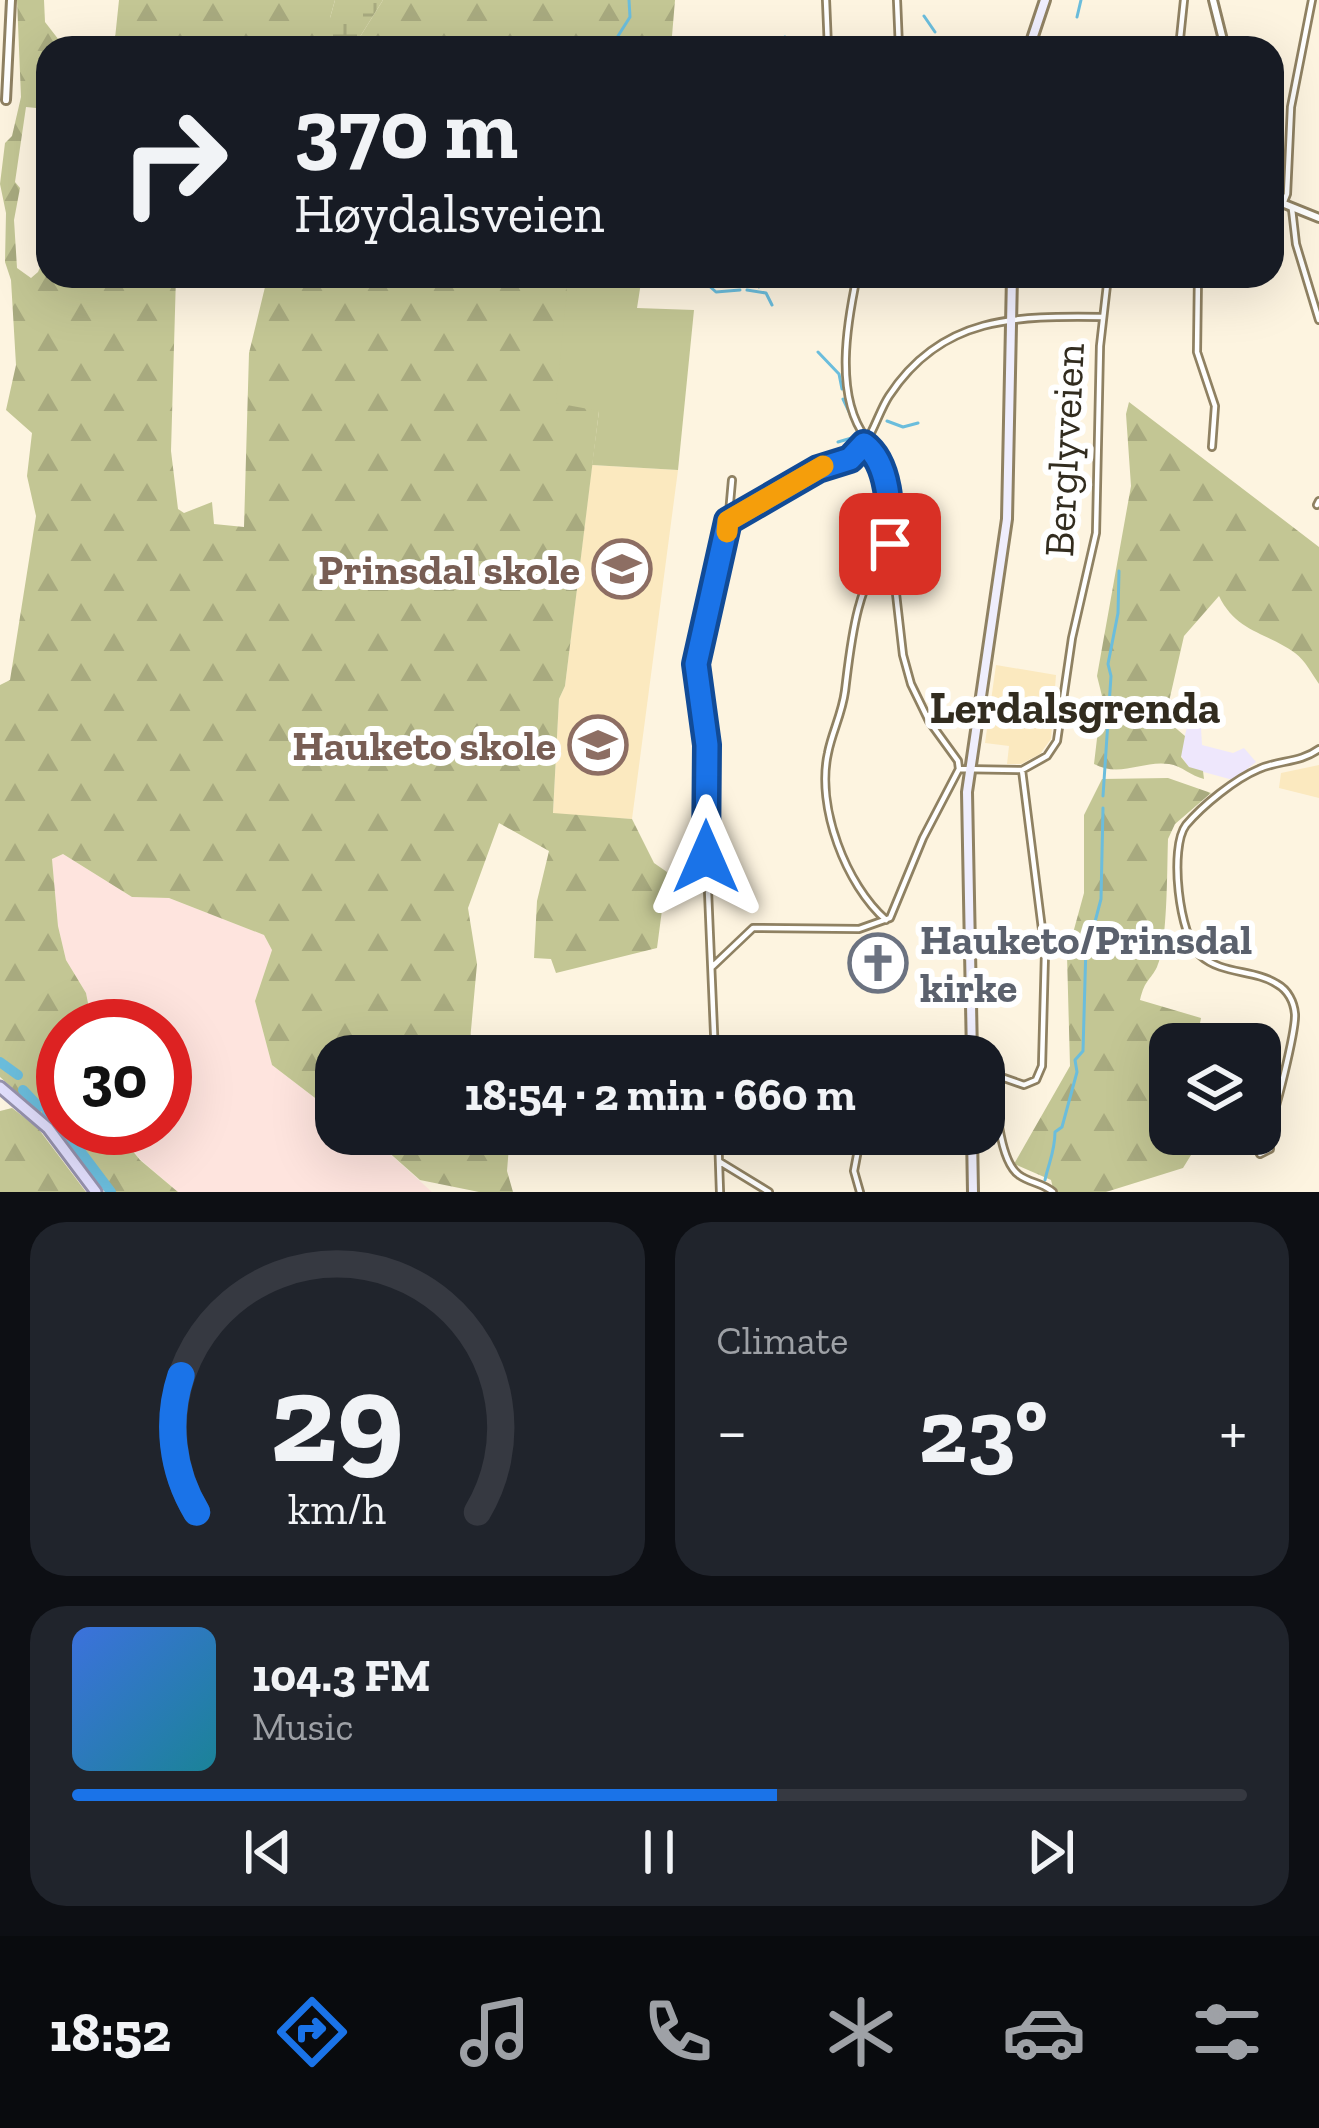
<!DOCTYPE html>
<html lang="en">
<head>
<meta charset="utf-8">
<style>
	body { margin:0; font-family:"Zilla Slab",serif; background:#20242c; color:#f1f3f6; height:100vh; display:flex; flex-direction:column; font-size:45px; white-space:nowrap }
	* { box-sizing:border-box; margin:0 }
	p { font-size:39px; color:#9ea1a6 }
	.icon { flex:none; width:66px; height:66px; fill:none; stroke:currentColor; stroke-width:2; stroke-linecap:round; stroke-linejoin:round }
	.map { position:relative; height:1192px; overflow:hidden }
	.side { display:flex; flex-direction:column; gap:30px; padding:30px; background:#0d0f14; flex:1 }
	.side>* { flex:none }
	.top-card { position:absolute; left:36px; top:36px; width:1248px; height:252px; border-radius:36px; box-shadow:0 12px 48px #0002; background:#171b24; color:#f1f3f6; overflow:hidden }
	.tools { position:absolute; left:1149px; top:1023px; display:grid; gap:24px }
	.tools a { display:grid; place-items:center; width:132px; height:132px; border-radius:24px; background:#171b24; box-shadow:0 12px 48px #0002; font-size:60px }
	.speed { position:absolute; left:36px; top:999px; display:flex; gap:24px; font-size:60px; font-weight:700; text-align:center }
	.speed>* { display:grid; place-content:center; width:156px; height:156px; border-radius:50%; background:#171b24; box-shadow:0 12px 48px #0002; line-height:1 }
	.speed .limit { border:18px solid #d22; background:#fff; color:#111 }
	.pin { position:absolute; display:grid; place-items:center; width:102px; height:102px; color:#fff; margin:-51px; border-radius:24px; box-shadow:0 6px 18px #0006 }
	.me { position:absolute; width:132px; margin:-66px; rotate:0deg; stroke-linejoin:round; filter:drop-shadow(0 0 9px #0008) }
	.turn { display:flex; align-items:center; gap:42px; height:252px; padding:0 60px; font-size:54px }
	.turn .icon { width:156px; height:156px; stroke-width:2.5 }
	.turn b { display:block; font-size:84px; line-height:102px }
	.big { font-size:90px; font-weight:700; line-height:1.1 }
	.side .tile { flex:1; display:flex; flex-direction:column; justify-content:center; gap:18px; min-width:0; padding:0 42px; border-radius:36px; background:#20242c }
	.side .dial { align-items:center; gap:0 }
	.dial svg { height:312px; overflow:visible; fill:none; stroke:#363941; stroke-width:7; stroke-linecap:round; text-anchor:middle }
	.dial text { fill:#f1f3f6; stroke:none }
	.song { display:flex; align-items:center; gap:36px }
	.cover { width:144px; height:144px; border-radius:18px; background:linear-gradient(135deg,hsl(220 70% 55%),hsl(190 70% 35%)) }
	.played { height:12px; border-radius:6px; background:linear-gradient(90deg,#1a73e8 60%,#363941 60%) }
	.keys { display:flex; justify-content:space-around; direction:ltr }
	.heat { display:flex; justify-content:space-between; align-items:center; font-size:66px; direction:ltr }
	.side .tiles { flex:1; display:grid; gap:30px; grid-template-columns:1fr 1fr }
	.tile:last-child { grid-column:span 2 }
	.trip { position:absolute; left:315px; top:1035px; width:690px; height:120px; border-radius:36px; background:#171b24; box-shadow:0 12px 48px #0002; font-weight:700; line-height:120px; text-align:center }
	.menu { display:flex; height:192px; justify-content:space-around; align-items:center; background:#090b0e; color:#9ea1a6 }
	.menu .icon { width:84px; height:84px }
	.menu .current { color:#1a73e8 }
	.menu b { font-size:54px; color:#f1f3f6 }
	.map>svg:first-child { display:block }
</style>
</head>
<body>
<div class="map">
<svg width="1319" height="1192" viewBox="0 0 1319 1192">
	<defs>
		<pattern id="forest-firs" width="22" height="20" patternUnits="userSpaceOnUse" patternTransform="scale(3)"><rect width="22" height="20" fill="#c3c694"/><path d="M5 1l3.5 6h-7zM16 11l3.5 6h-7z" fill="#a8aa7f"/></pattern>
		<pattern id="wetland-marsh" width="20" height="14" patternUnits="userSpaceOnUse" patternTransform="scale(3)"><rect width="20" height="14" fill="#c3c694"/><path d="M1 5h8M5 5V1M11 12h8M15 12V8" fill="none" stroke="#a8aa7f"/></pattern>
	</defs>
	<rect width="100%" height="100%" fill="#fdf4e0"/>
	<!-- commercial -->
	<path fill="#fee4de" d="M 63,854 L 132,897 L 169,898 L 264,935 L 272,950 L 255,1001 L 272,1065 L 336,1114 L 336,1134 L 368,1134 L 432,1192 L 178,1192 L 141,1160 L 114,1128 L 165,1128 L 165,1026 L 83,1026 L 90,1012 L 86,993 L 66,960 L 58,926 L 52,859 Z"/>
	<!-- industrial -->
	<path fill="#eee7fc" d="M 1189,720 L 1198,722 L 1201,728 L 1202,745 L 1233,753 L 1244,748 L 1256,762 L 1233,780 L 1189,768 L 1180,754 Z"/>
	<!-- built -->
	<path fill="#fbe9bf" d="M 592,465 L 678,470 L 632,819 L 553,814 L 559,699 L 565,686 Z
		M 996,665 L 1056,675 L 1051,739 L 1040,754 L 1021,764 L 1007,764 L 1009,746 L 985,743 Z
		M 1319,765 L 1319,798 L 1279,788 L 1281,773 Z"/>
	<!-- forest -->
	<path fill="url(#forest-firs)" d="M 17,0 L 44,0 L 45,22 L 62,44 L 62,48 L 48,48 L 48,125 L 46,109 L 26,107 L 15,182 L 20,188 L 14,220 L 17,268 L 31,278 L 38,272 L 48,248 L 48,276 L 176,276 L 171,451 L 178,509 L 184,513 L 212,502 L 214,524 L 244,527 L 249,353 L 265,287 L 259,276 L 568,276 L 569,296 L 599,411 L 565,686 L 559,699 L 553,813 L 632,819 L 654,863 L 667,872 L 657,948 L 556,973 L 551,959 L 534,958 L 537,901 L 549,851 L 499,823 L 468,908 L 477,964 L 470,1041 L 495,1056 L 336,1056 L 336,1114 L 272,1065 L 255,1001 L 272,950 L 264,935 L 169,898 L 132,897 L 63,854 L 52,859 L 58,926 L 66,960 L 86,993 L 90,1013 L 83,1026 L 63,1026 L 63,1128 L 114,1128 L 140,1160 L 178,1192 L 107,1192 L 91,1178 L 42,1115 L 0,1077 L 0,685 L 10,680 L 36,516 L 27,476 L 32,433 L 6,410 L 16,365 L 11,280 L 5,262 L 6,213 L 0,184 L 5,143 L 12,136 L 21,97 Z
		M 119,0 L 335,0 L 330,18 L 330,48 L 114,48 Z
		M 383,0 L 675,0 L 671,48 L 353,48 Z
		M 1129,402 L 1319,547 L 1319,684 C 1312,674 1305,660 1295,653 C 1268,633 1236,632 1219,596 L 1184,636 L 1165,719 L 1185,736 L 1181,757 L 1189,767 L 1203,771 L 1204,779 C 1191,776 1182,766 1169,764 C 1143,760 1120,778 1094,764 L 1102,696 L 1097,676 L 1131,486 L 1126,414 Z
		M 1168,778 L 1211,793 L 1175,824 L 1168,839 C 1167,866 1168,945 1157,967 C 1150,981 1145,979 1140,1000 L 1201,1018 L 1196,1044 L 1170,1044 L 1170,1134 L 1204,1134 L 1183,1168 L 1106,1192 L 1054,1192 L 1051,1180 L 1014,1164 L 1070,1066 L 1067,955 L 1084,893 L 1084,815 L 1102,779 Z
		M 12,1108 L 37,1127 L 86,1192 L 0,1192 L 0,1111 Z
		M 368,1134 L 510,1134 L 507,1171 L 513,1192 L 479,1192 L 420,1180 Z"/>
	<!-- wetland -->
	<path fill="url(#wetland-marsh)" d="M 335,0 L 383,0 L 353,48 L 330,48 L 330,18 Z"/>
	<!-- pitch -->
	<path fill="#c3c694" d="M 568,276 L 642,276 L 637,308 L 694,310 L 678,470 L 592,465 L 599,411 L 556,403 Z"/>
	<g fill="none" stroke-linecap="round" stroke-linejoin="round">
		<!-- stream -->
		<path stroke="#6bbddc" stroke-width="3" d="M 924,16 L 935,32
			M 1077,17 L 1081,0
			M 1072,43 L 1073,48
			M 620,48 L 618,36 L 630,17 L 629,0
			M 784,48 L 785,37
			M 707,276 L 707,284 L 716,292 L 740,290
			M 759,287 L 771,276
			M 747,290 L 766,293 L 772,305
			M 818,352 L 839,374 L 842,389
			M 843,399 L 852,418
			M 887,421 L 903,427 L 918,423
			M 838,442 L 855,437
			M 1103,796 L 1111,676 L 1108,664 L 1118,613 L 1119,571
			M 1091,937 L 1101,899 L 1103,808
			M 1045,1180 C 1049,1162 1055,1151 1055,1132 L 1062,1127 L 1077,1072 L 1075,1060 L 1083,1051 L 1086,945"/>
		<!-- river -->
		<path stroke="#6bbddc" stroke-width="10" d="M 0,1062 L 18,1075
			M 23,1090 L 39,1107
			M 47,1112 L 63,1128
			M 63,1128 L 111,1192"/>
		<defs>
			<path id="minor" d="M 826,0 L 828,48
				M 897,0 L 899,48
				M 1179,48 L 1184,0
				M 1283,204 L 1287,194 L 1291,107 L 1312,0
				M 1292,209 L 1296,244 L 1319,320
				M 857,276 C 847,323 834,396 866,438
				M 1198,276 L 1197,352 L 1215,406 L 1212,447
				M 864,444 L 876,455 L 882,471 L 903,655 L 911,684 L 929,721 L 958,761 L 959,769
				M 1317,505 L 1319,501
				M 728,521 C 760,506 787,487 816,470 C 827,464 841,465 851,459 C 870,447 877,414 889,396 C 942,315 1017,316 1103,317
				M 959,769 L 1022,770 L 1047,756 L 1057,741 L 1072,638 L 1096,533 L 1100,346 L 1108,276
				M 886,920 C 846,885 816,807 828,753 C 832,732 842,714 845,691 C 851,642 856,583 890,544
				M 712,967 L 753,928 L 859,929 L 890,918 L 923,838 L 959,769
				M 715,1056 L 707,867 L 707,745 L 696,664 L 728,525 L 732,480
				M 984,1071 L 1024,1085 L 1036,1080 L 1042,1066 L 1045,953 L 1022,770
				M 996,1074 C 994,1097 999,1161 1019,1175 C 1030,1183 1043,1183 1053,1192
				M 1266,1132 L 1270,1149 L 1260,1154 L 1255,1144 C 1259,1139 1264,1135 1267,1130 C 1275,1118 1296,1029 1295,1014 C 1294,1002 1288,990 1277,984 C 1254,969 1222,975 1200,955 C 1179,937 1169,847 1186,825 C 1203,805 1235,779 1259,769 C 1279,760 1300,763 1319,749
				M 718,1134 L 720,1192
				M 720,1162 L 769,1192
				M 860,1192 L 854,1171 L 861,1134"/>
			<path id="tertiary" d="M 1213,0 L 1225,48
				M 6,100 L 11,0
				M 1272,199 L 1319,218"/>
			<path id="secondary" d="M 1029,48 L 1045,0
				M 972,1056 L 967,792 L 1007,519 L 1012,276
				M 972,1134 L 973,1192"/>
			<path id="primary" d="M 0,1087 L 48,1128 L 96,1192"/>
		</defs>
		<!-- minor casing -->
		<use href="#minor" stroke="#8f8162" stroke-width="10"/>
		<!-- tertiary casing -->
		<use href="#tertiary" stroke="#8f8162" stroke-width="12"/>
		<!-- secondary casing -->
		<use href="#secondary" stroke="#8f8162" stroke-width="14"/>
		<!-- primary casing -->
		<use href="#primary" stroke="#9591ac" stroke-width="15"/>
		<!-- minor -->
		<use href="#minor" stroke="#fff" stroke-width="4.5"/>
		<!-- tertiary -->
		<use href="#tertiary" stroke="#fff" stroke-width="6"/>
		<!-- secondary -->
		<use href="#secondary" stroke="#efeefd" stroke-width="8"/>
		<!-- primary -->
		<use href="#primary" stroke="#e0ddfb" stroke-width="9"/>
	</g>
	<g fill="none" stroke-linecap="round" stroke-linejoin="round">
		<defs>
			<path id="route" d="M 706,857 L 707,745 L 696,664 L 728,521 L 818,469 L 850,459 L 864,444 C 891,464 890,513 890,544"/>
		</defs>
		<!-- route casing -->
		<use href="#route" stroke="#114b97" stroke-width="30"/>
		<!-- route -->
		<use href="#route" stroke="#1a73e8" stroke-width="21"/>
		<!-- slow -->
		<path stroke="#f59e0b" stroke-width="21" d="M 727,532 L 728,521 L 823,466"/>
	</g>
	<!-- icons -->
	<defs>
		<symbol id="school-ring" viewBox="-11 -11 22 22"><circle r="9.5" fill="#fff" stroke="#8d6e63" stroke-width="1.5"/><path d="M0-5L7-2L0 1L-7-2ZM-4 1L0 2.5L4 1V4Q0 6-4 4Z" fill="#8d6e63"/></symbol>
		<symbol id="church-ring" viewBox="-11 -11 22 22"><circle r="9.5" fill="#fff" stroke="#6b7280" stroke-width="1.5"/><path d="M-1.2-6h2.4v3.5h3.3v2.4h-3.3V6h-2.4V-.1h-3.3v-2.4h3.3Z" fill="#6b7280"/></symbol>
	</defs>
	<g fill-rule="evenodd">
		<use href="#school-ring" x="589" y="536" width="66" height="66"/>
		<use href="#school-ring" x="565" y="712" width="66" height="66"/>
		<use href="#church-ring" x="845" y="930" width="66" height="66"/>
	</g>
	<g text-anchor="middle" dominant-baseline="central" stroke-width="12" stroke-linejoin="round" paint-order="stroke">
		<!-- street labels -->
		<g font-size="42" fill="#322c1f" stroke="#fff">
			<text transform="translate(1064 450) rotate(-87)">Berglyveien</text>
		</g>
		<!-- education labels -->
		<g font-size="42" font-weight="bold" fill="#785e54" stroke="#fff" text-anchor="end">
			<text x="580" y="569">Prinsdal skole</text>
			<text x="556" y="745">Hauketo skole</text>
		</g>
		<!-- worship labels -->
		<g font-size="42" font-weight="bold" fill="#5b616d" stroke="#fff" text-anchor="start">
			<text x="920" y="939">Hauketo/Prinsdal<tspan x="920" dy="48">kirke</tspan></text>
		</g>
		<!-- neighbourhood labels -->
		<g font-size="45" font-weight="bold" fill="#322c1f" stroke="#fff">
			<text x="1075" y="708">Lerdalsgrenda</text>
		</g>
	</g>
</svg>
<div class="tools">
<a><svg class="icon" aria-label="layers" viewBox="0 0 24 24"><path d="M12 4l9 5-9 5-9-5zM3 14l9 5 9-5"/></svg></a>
</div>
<div class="speed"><div class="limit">30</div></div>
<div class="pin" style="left:890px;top:544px;background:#d93025"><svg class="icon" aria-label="arrive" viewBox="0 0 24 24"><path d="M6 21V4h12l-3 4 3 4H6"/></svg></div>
<svg class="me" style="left:706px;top:857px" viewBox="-20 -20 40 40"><path d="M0-17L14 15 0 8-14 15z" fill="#1a73e8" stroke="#fff" stroke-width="4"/></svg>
<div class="trip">18:54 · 2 min · 660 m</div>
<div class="top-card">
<div class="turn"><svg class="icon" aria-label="right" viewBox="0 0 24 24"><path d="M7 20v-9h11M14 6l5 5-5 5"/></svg><div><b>370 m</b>Høydalsveien</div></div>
</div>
</div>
<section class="side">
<div class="tiles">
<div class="tile dial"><svg viewBox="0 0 100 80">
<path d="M14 69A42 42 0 1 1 86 69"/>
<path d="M14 69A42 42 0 0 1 10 34" stroke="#1a73e8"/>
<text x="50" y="56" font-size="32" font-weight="700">29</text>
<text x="50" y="72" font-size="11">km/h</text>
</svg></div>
<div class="tile"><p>Climate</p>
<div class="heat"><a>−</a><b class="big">23°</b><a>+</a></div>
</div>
<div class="tile">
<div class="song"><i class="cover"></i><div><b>104.3 FM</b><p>Music</p></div></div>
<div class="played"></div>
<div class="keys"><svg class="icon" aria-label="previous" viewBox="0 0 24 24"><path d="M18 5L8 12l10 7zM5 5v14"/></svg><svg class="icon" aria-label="pause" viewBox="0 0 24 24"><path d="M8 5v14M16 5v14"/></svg><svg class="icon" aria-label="next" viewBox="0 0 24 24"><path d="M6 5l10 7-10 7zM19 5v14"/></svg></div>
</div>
</div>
</section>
<nav class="menu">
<b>18:52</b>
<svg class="icon current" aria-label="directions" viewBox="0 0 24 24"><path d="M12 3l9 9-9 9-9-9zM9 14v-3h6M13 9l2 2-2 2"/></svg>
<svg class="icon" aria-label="music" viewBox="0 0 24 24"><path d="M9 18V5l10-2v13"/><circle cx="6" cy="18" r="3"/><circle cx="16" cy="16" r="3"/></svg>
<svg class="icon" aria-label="phone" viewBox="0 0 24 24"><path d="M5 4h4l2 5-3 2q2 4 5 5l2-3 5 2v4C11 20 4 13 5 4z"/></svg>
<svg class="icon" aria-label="climate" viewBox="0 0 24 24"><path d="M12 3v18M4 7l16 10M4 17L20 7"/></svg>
<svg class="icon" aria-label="car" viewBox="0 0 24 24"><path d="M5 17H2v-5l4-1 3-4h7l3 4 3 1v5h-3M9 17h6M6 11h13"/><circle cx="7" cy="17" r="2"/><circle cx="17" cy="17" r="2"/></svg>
<svg class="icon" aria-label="filters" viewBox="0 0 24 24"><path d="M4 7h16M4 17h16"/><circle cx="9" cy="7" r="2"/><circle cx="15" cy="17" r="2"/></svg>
</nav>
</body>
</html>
